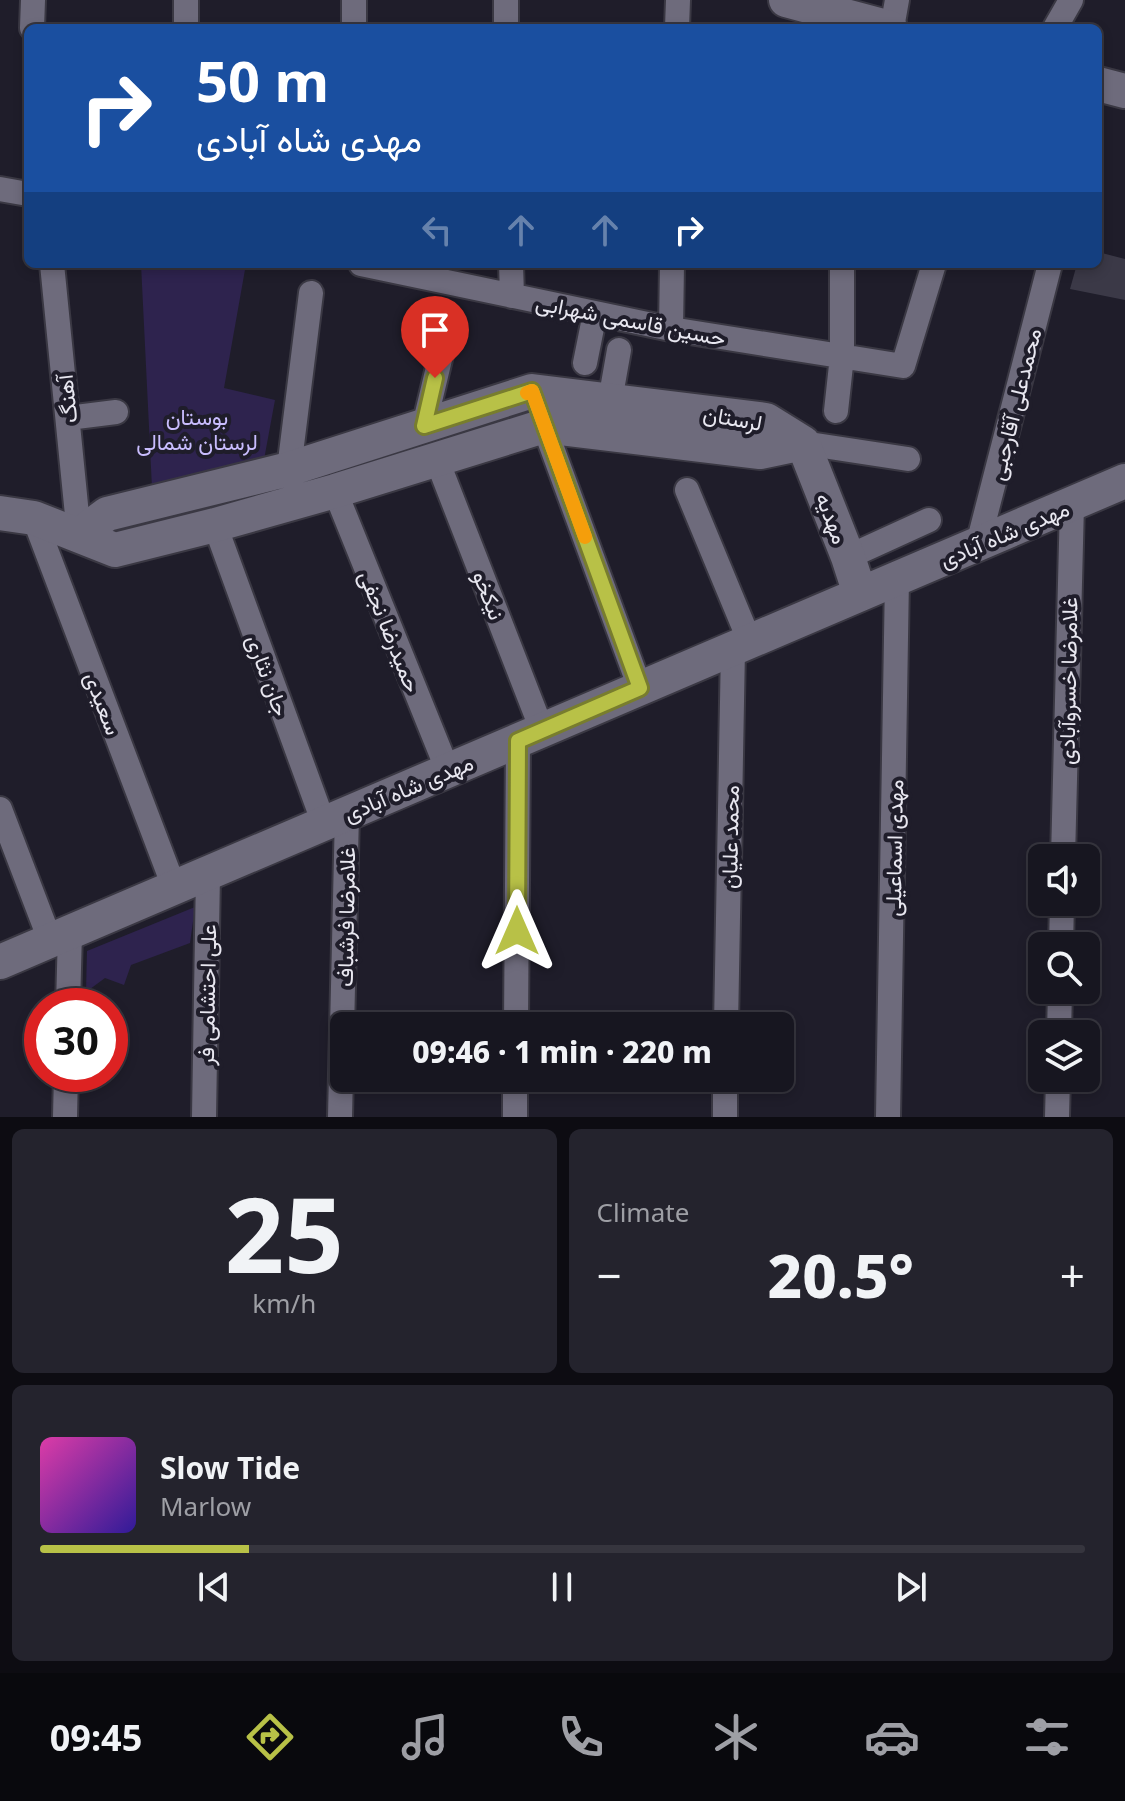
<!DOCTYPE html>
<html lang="en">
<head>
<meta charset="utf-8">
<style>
	body { margin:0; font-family:"Noto Sans",Vazirmatn,sans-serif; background:#24232d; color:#f1f3f6; height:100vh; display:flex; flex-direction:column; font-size:30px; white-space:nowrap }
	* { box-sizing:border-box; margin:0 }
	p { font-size:26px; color:#9e9fa5 }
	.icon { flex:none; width:44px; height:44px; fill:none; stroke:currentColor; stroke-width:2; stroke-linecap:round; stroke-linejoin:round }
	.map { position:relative; height:1117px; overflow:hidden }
	.details { display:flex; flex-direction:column; gap:12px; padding:12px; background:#0d0c12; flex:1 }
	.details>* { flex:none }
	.top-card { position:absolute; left:24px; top:24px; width:1078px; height:244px; border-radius:12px; box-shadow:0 4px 12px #0003,0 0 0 2px #36353e; background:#1a4fa0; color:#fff; overflow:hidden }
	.controls { position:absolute; left:1028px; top:844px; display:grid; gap:16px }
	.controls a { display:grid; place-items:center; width:72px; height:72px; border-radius:12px; background:#171620; box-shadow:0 4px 12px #0003,0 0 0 2px #36353e; font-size:40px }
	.speed { position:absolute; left:24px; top:988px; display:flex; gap:16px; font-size:40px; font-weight:700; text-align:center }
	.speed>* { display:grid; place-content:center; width:104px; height:104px; border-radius:50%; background:#171620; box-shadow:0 4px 12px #0003,0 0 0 2px #36353e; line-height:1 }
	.speed .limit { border:12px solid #d22; background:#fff; color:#111 }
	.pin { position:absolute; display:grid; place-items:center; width:68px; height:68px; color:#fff; margin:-82px -34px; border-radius:50% 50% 50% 0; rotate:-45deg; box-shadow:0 0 8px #0007 }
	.pin .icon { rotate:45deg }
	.me { position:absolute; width:88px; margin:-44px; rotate:0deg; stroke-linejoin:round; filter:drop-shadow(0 0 6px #0008) }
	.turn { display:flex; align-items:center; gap:28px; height:168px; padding:0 40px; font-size:36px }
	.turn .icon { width:104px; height:104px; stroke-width:2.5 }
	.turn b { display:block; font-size:56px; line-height:68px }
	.lanes { display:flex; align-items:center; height:76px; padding:0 40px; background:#0003; justify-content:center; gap:40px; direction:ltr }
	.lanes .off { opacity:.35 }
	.big { font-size:60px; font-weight:800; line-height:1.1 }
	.details .tile { flex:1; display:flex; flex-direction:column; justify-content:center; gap:12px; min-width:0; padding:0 28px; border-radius:12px; background:#24232d }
	.details .dial { align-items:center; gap:0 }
	.dial b { font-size:104px; line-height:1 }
	.song { display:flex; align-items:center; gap:24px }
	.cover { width:96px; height:96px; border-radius:12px; background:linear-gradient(135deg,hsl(320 70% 55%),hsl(250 70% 35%)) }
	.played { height:8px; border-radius:4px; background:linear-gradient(90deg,#b8c147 20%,#36353e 20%) }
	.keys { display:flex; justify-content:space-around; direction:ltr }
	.heat { display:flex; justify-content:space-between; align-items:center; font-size:44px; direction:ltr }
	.details .tiles { flex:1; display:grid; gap:12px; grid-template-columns:1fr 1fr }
	.tile:last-child { grid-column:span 2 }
	.trip { position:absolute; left:330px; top:1012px; width:464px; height:80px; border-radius:12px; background:#171620; box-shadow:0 4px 12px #0003,0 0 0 2px #36353e; font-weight:800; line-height:80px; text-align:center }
	.dock { display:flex; height:128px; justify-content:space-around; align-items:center; background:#09090d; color:#9e9fa5 }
	.dock .icon { width:56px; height:56px }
	.dock .on { color:#b8c147 }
	.dock b { font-size:36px; color:#f1f3f6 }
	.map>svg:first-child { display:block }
</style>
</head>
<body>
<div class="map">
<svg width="1125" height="1117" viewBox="0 0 1125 1117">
	<rect width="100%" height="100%" fill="#1f1d2a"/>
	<!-- green -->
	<path fill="#2e234e" d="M 141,264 L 246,264 L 224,388 L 275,400 L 263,465 L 152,488 Z
		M 195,907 L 190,943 L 131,965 L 124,985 L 105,978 L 86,992 L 87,951 Z"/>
	<!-- building -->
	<path fill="#3b3947" d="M 1098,252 L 1125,259 L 1125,300 L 1070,289 L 1077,264 L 1098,264 Z"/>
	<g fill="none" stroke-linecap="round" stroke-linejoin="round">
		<defs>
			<path id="street" d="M 186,0 L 186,28
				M 354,0 L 354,28
				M 506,0 L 506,28
				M 32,28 L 33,0
				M 677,28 L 678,0
				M 892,28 L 897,0
				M 1055,28 L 1071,0
				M 0,189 L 28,194
				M 52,264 L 79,535
				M 361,264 L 671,329 L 903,366 L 934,264
				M 511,264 L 512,296
				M 671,329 L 672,264
				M 585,363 L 595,313
				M 610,401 L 619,350
				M 836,411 L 842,356 L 842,264
				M 68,418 L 116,412
				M 424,426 L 447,330
				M 544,426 L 640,688
				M 803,443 L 908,459
				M 437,460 L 542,730
				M 289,469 L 311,293
				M 687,490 L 750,642
				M 335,491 L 448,771
				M 34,518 L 174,887
				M 215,525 L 324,824
				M 978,544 L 1050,264
				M 848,557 L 929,520
				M 0,809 L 50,940
				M 1063,858 L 1072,504
				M 1061,946 L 1062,902
				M 68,1006 L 70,932
				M 516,1026 L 518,741
				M 726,1026 L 733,648
				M 1059,1034 L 1060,990
				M 65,1117 L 66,1074
				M 204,1117 L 208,873
				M 340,1117 L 347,813
				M 515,1117 L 515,1078
				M 725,1117 L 725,1078
				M 888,1117 L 897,578
				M 1057,1117 L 1058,1078"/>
			<path id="secondary" d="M 786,0 L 890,28
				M 1098,84 L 1125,91
				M 803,443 L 848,557 L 860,594
				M 0,513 L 34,518 L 115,550 L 215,525 L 335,491 L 544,426 L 760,452 L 803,443
				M 79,535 L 107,514 L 289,469 L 532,391 L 766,420 L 803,443
				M 0,962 L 1125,481"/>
		</defs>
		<!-- street casing -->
		<use href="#street" stroke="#3a3843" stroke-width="28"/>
		<!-- secondary casing -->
		<use href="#secondary" stroke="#3a3843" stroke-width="38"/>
		<!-- street -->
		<use href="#street" stroke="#6e6b7c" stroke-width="24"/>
		<!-- secondary -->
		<use href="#secondary" stroke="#6e6b7c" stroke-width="34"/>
	</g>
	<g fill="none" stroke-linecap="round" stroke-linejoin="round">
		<defs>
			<path id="route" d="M 435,378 L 424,426 L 532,391 L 640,688 L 518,741 L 517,931"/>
		</defs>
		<!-- route casing -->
		<use href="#route" stroke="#787d2e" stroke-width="20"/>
		<!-- route -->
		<use href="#route" stroke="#b8c147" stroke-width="14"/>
		<!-- slow -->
		<path stroke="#f59e0b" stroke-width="14" d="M 527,393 L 532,391 L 585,537"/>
	</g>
	<g text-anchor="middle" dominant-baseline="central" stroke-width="8" stroke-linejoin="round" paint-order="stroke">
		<!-- street labels -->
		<g font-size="22" fill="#e8e7f0" stroke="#1f1d2a">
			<text transform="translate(631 319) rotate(11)">حسین قاسمی شهرابی</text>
			<text transform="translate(66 399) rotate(-96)">آهنگ</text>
			<text transform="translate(1014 404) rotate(-76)">محمدعلی آقارجبی</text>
			<text transform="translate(733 417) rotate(10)">لرستان</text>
			<text transform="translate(833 518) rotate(69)">مهدیه</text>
			<text transform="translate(1004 533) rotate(-23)">مهدی شاه آبادی</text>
			<text transform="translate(490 595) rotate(69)">نیکخو</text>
			<text transform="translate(391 631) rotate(68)">حمیدرضا نجفی</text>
			<text transform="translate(269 675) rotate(70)">جان نثاری</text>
			<text transform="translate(1067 681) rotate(-89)">غلامرضا خسروآبادی</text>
			<text transform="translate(104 703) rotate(69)">سعیدی</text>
			<text transform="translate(408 787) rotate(-23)">مهدی شاه آبادی</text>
			<text transform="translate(729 837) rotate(-89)">محمد علیان</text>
			<text transform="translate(893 848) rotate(-89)">مهدی اسماعیلی</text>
			<text transform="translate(345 917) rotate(-89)">غلامرضا فرشباف</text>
			<text transform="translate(206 995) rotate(-89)">علی احتشامی فر</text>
		</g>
		<!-- park labels -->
		<g font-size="22" fill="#c9bdfe" stroke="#1f1d2a">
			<text x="197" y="416">بوستان<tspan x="197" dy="25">لرستان شمالی</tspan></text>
		</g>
	</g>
</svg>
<div class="controls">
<a><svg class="icon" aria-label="sound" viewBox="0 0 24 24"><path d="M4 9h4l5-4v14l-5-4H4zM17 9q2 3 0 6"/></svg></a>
<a><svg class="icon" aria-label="search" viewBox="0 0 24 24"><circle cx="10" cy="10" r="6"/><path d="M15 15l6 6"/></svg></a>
<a><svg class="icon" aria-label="layers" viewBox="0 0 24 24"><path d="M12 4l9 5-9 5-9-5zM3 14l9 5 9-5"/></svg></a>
</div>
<div class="speed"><div class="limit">30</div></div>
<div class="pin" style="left:435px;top:378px;background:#d93025"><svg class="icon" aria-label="arrive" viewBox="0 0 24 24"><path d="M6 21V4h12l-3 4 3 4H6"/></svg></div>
<svg class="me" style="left:517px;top:931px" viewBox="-20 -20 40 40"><path d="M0-17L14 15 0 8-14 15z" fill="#b8c147" stroke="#fff" stroke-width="4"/></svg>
<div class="trip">09:46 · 1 min · 220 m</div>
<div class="top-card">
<div class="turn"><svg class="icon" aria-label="right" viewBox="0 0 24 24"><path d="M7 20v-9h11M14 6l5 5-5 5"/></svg><div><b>50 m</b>مهدی شاه آبادی</div></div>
<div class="lanes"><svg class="icon off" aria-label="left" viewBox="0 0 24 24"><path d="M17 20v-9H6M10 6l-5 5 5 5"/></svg><svg class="icon off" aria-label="ahead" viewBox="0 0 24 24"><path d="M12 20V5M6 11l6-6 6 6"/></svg><svg class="icon off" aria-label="ahead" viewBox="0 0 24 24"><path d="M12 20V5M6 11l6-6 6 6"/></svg><svg class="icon" aria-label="right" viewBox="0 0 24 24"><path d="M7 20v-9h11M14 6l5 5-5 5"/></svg></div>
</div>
</div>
<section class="details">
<div class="tiles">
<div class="tile dial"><b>25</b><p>km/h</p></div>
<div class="tile"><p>Climate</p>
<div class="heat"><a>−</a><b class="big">20.5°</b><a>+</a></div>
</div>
<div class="tile">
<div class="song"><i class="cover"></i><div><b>Slow Tide</b><p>Marlow</p></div></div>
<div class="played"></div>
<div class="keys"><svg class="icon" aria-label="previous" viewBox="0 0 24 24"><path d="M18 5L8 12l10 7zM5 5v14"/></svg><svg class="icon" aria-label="pause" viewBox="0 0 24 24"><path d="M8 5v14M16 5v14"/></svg><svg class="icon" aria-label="next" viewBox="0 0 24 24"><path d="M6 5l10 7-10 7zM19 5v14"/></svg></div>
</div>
</div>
</section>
<nav class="dock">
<b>09:45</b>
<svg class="icon on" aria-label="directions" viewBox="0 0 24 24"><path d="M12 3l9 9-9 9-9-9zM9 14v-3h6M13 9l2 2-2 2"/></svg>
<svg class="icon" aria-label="music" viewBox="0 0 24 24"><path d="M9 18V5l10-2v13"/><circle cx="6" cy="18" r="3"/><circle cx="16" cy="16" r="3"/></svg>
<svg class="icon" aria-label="phone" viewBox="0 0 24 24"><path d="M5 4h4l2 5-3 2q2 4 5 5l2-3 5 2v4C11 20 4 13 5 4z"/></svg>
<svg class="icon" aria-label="climate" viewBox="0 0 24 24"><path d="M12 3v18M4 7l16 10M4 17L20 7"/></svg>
<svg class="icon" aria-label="car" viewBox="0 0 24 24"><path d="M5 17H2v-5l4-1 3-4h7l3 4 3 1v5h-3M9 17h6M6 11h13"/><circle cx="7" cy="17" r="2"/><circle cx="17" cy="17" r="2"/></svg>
<svg class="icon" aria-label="filters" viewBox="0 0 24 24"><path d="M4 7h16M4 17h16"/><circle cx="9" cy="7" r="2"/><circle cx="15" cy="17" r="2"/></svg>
</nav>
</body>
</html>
